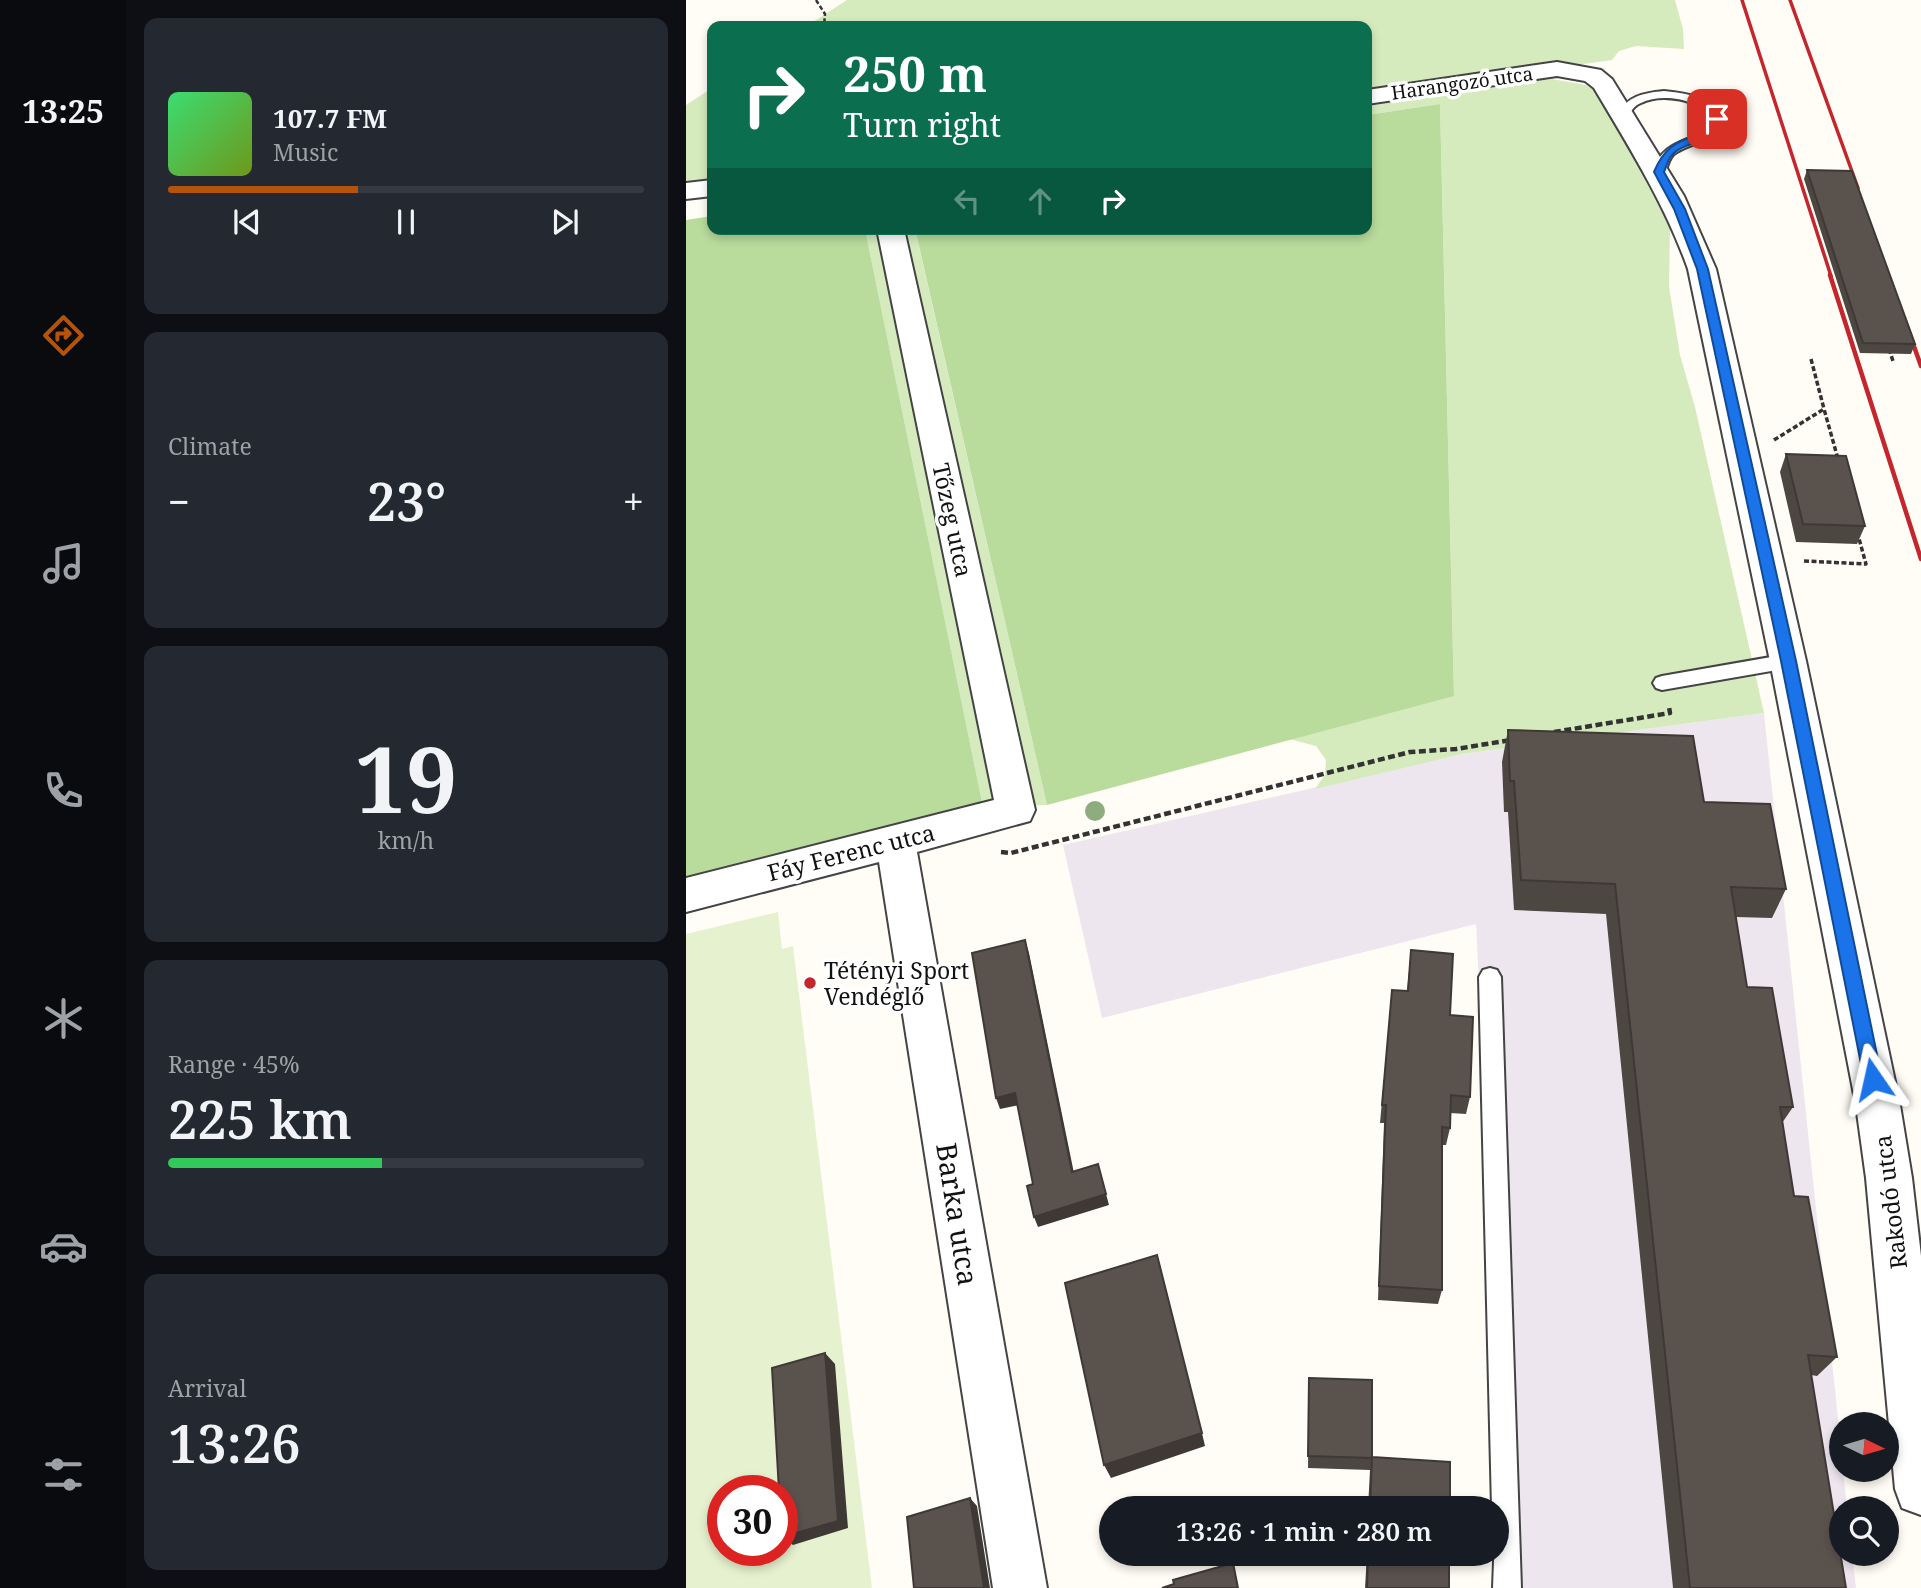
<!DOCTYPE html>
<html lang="en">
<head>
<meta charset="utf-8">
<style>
	body { margin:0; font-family:"Noto Serif",serif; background:#242831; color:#f1f3f6; height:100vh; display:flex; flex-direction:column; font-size:26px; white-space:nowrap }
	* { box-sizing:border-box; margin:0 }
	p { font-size:23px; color:#9ea1a6 }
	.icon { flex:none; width:38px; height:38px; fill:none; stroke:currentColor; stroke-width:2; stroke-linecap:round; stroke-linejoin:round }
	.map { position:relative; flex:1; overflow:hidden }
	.panel { display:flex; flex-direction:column; gap:18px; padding:18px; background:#0d0f14; width:560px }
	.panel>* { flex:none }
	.hud { position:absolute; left:21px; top:21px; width:665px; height:214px; border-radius:14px; box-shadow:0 4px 10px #0003; background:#0b6e4f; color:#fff; overflow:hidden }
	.needle { width:46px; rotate:95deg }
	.buttons { position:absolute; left:1143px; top:1412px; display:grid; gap:14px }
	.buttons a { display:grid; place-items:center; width:70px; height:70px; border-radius:50%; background:#171b24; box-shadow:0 4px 10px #0003; font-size:35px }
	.speed { position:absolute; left:21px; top:1475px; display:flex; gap:14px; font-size:35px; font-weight:700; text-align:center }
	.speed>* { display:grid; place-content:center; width:91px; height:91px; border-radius:50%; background:#171b24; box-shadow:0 4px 10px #0003; line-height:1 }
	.speed .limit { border:10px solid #d22; background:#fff; color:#111 }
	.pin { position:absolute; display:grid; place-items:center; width:60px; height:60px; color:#fff; margin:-30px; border-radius:14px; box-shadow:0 4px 10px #0006 }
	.me { position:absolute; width:77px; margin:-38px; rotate:349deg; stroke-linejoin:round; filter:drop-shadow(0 0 5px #0008) }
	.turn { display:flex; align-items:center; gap:24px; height:147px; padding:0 21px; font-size:32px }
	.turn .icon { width:91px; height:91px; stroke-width:2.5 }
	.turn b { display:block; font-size:49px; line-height:60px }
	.lanes { display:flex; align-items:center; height:66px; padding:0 21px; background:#0003; justify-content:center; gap:35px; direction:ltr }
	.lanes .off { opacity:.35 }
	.big { font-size:52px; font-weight:600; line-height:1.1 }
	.panel .widget { flex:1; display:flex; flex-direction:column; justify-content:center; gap:10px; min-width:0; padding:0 24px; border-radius:14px; background:#242831 }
	.panel .dial { align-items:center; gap:0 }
	.dial b { font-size:91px; line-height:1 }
	.song { display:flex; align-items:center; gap:21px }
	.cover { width:84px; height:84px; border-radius:10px; background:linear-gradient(135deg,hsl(140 70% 55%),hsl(80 70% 35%)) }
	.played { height:7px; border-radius:4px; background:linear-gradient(90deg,#b45309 40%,#363941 40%) }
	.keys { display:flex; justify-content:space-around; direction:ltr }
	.heat { display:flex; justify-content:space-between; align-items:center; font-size:38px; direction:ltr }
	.charge { height:10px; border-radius:5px; background:linear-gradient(90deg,#34c759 45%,#363941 0) }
	.trip { position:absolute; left:413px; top:1496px; width:410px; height:70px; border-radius:35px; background:#171b24; box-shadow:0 4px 10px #0003; font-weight:600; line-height:70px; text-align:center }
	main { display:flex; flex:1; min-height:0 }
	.dock { display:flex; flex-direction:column; width:126px; justify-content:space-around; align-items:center; background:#090b0e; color:#9ea1a6 }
	.dock .icon { width:49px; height:49px }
	.dock .current { color:#b45309 }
	.dock b { font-size:32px; color:#f1f3f6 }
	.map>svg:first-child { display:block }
</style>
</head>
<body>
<main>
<nav class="dock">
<b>13:25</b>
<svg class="icon current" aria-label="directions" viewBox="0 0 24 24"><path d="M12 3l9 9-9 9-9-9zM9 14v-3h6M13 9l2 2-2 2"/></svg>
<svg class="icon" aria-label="music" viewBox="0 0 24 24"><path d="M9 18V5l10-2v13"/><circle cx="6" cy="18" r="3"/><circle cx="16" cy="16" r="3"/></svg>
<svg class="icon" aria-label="phone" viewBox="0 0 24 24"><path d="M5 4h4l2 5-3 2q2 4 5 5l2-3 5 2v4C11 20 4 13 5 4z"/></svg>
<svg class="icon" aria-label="climate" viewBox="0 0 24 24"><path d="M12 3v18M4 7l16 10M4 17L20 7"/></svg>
<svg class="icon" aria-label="car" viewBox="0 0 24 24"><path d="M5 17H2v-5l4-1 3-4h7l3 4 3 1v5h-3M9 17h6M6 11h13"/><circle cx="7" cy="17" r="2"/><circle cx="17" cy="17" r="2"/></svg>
<svg class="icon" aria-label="filters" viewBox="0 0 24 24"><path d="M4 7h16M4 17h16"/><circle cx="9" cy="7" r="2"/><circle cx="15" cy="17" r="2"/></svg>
</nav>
<section class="panel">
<div class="widget">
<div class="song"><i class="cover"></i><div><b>107.7 FM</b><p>Music</p></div></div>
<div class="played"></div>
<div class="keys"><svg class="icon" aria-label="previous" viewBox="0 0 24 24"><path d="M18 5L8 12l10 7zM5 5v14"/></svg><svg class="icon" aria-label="pause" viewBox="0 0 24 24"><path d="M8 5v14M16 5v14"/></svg><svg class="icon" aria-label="next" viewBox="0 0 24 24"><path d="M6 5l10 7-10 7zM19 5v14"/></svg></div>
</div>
<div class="widget"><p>Climate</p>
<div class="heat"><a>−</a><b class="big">23°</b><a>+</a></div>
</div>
<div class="widget dial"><b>19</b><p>km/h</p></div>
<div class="widget"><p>Range · 45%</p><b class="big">225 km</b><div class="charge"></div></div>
<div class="widget"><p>Arrival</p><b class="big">13:26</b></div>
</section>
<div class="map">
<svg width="1235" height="1588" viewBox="0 0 1235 1588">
	<rect width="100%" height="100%" fill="#fffdf5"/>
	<!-- industrial -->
	<path fill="#eee6ef" d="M 1078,713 L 1155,1447 L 1155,1470 L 1157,1470 L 1161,1508 L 1155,1508 L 1155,1554 L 1166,1554 L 1170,1588 L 822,1588 L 790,924 L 416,1018 L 377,845 L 776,754 Z"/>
	<!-- green -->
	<path fill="#d5ebbd" d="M 161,0 L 989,0 L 997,29 L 998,49 L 950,46 L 933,51 L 926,60 L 681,94 L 681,26 L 121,26 Z
		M 866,79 L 900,85 L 912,92 L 973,192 L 984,226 L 983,287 L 994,355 L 1009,407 L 1078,713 L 776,754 L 629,789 L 639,775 L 640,760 L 630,746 L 603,739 L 768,695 L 754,104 L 681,115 L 681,106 Z
		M 26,88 L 26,183 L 0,187 L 0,105 Z
		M 179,229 L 253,229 L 230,234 L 361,805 L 297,807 Z"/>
	<!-- forest -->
	<path fill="#b9dc9c" d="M 754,104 L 768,696 L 361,805 L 230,233 L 253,229 L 681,229 L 681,115 Z
		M 26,216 L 26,229 L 179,229 L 297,807 L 0,883 L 0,220 Z"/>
	<!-- pitch -->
	<path fill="#e6f2cf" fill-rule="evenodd" d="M 92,912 L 96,949 L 107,946 L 186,1588 L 0,1588 L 0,934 ZM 37,1491 L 96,1491 L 96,1550 L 37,1550 Z"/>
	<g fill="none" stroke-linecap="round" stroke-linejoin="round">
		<defs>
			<path id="lane" d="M 978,91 C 1001,93 1026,97 1037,120 C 1032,142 1004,142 988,154 C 980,161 983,172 973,176 L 967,172 C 977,134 1018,144 1025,120 C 1014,98 975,93 955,103 C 947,106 945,112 940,119 L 932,119 L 930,116 C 941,96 957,93 978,91 Z
				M 1102,654 L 1108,656 L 1111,661 L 1108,666 L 1102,668 L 976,690 L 970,688 L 967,683 L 970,678 L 976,676 Z
				M 804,968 L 811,970 L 815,977 L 835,1588 L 807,1588 L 810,1508 L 806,1508 L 793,977 L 797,970 Z"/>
			<path id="street" d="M 871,62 L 915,70 L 926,79 L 998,196 L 1030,269 L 1120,661 L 1214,1105 L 1226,1178 L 1235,1256 L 1235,1515 L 1216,1508 L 1209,1489 L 1180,1178 L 1170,1105 L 1084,661 L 1002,269 C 979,204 943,147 908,88 L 899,81 L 871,76 L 681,104 L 681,90 Z
				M 26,180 L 26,196 L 0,199 L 0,183 Z
				M 191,229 L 218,229 L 349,810 L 344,821 L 231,852 L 361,1588 L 307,1588 L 193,862 L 0,912 L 0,878 L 308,800 Z"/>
		</defs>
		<!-- lane casing -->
		<use href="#lane" stroke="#444" stroke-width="4"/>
		<!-- street casing -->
		<use href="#street" stroke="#444" stroke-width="4"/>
		<!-- path-far2 -->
		<path stroke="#333" stroke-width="2.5" stroke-dasharray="4.5 2.5" stroke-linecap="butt" d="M 130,0 L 139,14 L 138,26"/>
		<!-- path-far1 -->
		<path stroke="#333" stroke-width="3.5" stroke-dasharray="5 2.5" stroke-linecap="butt" d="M 1203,349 L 1207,361
			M 1125,359 L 1138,409
			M 1088,440 L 1138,409 L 1152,459
			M 1118,561 L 1180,564 L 1172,535"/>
		<!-- path -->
		<path stroke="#333" stroke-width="4.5" stroke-dasharray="7 3.5" stroke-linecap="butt" d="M 868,732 L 984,713 L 983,707
			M 315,852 L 325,853 L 724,752 L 770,749 L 825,740"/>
		<!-- lane -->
		<use href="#lane" fill="#fff" fill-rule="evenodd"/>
		<!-- street -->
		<use href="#street" fill="#fff" fill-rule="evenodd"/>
		<!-- rail-far1 -->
		<path stroke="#c4262e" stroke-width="3.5" d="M 1056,0 L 1145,276
			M 1104,0 L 1172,188"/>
		<!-- rail -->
		<path stroke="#c4262e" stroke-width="4.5" d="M 1144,275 L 1235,559
			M 1221,327 L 1235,366"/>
	</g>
	<!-- trees -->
	<circle fill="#8dad7f" cx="409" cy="811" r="10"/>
	<!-- wall -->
	<path fill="#4d4742" d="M 1121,170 L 1229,344 L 1225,354 L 1174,353 L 1118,179 Z
		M 1100,454 L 1179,526 L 1171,544 L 1110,542 L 1094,472 Z
		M 822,730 L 1018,802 L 1100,889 L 1086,918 L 1050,917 L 1061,987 L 1107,1107 L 1096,1123 L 1108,1196 L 1151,1357 L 1131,1376 L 1125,1375 L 1160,1588 L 987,1588 L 920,914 L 828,910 L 822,812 L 818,812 L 816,762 Z
		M 725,950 L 764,1015 L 784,1097 L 780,1114 L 764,1113 L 764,1128 L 760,1145 L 756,1145 L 756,1290 L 752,1304 L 692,1300 L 698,1123 L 694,1123 L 706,990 L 721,991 Z
		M 623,1378 L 686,1458 L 764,1508 L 682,1508 L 684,1470 L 622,1468 Z
		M 681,1554 L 763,1554 L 763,1588 L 679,1588 Z"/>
	<!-- shaded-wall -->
	<path fill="#3f3936" d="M 339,940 L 343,953 L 390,1183 L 386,1172 Z
		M 329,1093 L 333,1105 L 314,1109 L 310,1098 Z
		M 412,1164 L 423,1205 L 352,1227 L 348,1217 Z
		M 139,1353 L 149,1364 L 162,1528 L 107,1545 L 96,1537 Z
		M 516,1433 L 519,1446 L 425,1478 L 418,1465 Z
		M 284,1498 L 291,1506 L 304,1588 L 298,1588 Z"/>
	<!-- building -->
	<path fill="#5a524d" stroke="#3f3936" stroke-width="2" d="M 1121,170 L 1166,171 L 1229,344 L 1177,343 Z
		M 1100,454 L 1160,456 L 1179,526 L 1117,524 Z
		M 822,730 L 1007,736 L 1018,802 L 1084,804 L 1100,889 L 1045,887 L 1061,987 L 1086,988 L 1107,1107 L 1094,1107 L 1108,1196 L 1122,1197 L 1151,1357 L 1122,1355 L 1160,1588 L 1004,1588 L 929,884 L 835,880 L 828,781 L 824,781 Z
		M 339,940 L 386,1172 L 412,1164 L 420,1194 L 348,1217 L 341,1186 L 347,1184 L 329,1093 L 310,1098 L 286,953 Z
		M 725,950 L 767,954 L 764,1015 L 787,1017 L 784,1097 L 765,1095 L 764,1128 L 756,1127 L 756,1290 L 693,1286 L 700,1105 L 696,1105 L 706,990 L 722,991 Z
		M 471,1255 L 516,1433 L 418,1465 L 379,1283 Z
		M 139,1353 L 152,1521 L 96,1537 L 96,1491 L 93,1491 L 86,1368 Z
		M 623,1378 L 686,1380 L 686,1458 L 622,1456 Z
		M 686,1457 L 764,1462 L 764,1508 L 684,1508 Z
		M 284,1498 L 298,1588 L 228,1588 L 221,1517 Z
		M 682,1554 L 763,1554 L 763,1588 L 681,1588 Z
		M 547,1563 L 552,1588 L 476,1588 L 488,1584 L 487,1580 Z"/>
	<!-- route -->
	<path fill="#1a73e8" stroke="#114b97" stroke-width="2" d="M 1027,117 L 1036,119 C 1033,145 999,139 985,156 C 982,160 980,167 978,172 L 999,209 L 1022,269 L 1110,661 L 1196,1079 L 1193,1085 L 1187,1088 L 1180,1085 L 1178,1079 L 1095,661 L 1011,269 L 988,209 L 968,172 C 980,143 993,142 1021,130 Z"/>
	<!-- markers -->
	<circle fill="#c4262e" stroke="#fff" stroke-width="2.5" cx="124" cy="983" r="7"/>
	<g text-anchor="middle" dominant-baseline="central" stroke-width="7" stroke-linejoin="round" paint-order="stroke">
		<!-- far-street labels -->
		<g font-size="19" fill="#111" stroke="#fff">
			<text transform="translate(776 83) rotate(-8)">Harangozó utca</text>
		</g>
		<!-- street labels -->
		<g font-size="23" fill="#111" stroke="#fff">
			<text transform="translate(267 520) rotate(78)">Tőzeg utca</text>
			<text transform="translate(165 852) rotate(-14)">Fáy Ferenc utca</text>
			<text transform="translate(1204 1202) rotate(-97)">Rakodó utca</text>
		</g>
		<!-- poi labels -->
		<g font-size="23" fill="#111" stroke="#fff" text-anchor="start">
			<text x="138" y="970">Tétényi Sport<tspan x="138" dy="26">Vendéglő</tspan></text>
		</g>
		<!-- near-street labels -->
		<g font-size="28" fill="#111" stroke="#fff">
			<text transform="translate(272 1214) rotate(81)">Barka utca</text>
		</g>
	</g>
</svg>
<div class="buttons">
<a><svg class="needle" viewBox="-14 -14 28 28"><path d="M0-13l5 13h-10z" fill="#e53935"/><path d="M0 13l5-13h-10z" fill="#9ea1a6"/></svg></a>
<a><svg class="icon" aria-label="search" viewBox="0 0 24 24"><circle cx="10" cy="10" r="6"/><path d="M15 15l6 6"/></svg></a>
</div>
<div class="speed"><div class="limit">30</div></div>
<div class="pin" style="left:1031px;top:119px;background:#d93025"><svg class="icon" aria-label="arrive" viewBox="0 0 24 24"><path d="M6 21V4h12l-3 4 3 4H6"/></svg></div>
<svg class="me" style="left:1187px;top:1079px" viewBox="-20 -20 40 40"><path d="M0-17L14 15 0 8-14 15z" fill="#1a73e8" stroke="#fff" stroke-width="4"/></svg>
<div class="trip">13:26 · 1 min · 280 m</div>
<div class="hud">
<div class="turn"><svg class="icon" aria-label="right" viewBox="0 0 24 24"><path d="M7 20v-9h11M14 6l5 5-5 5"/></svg><div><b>250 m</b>Turn right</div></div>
<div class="lanes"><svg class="icon off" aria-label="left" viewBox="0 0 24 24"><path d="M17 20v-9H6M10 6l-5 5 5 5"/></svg><svg class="icon off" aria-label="ahead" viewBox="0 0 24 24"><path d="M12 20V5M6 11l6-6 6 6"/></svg><svg class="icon" aria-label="right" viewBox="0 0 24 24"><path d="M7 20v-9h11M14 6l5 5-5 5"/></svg></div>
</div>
</div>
</main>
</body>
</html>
